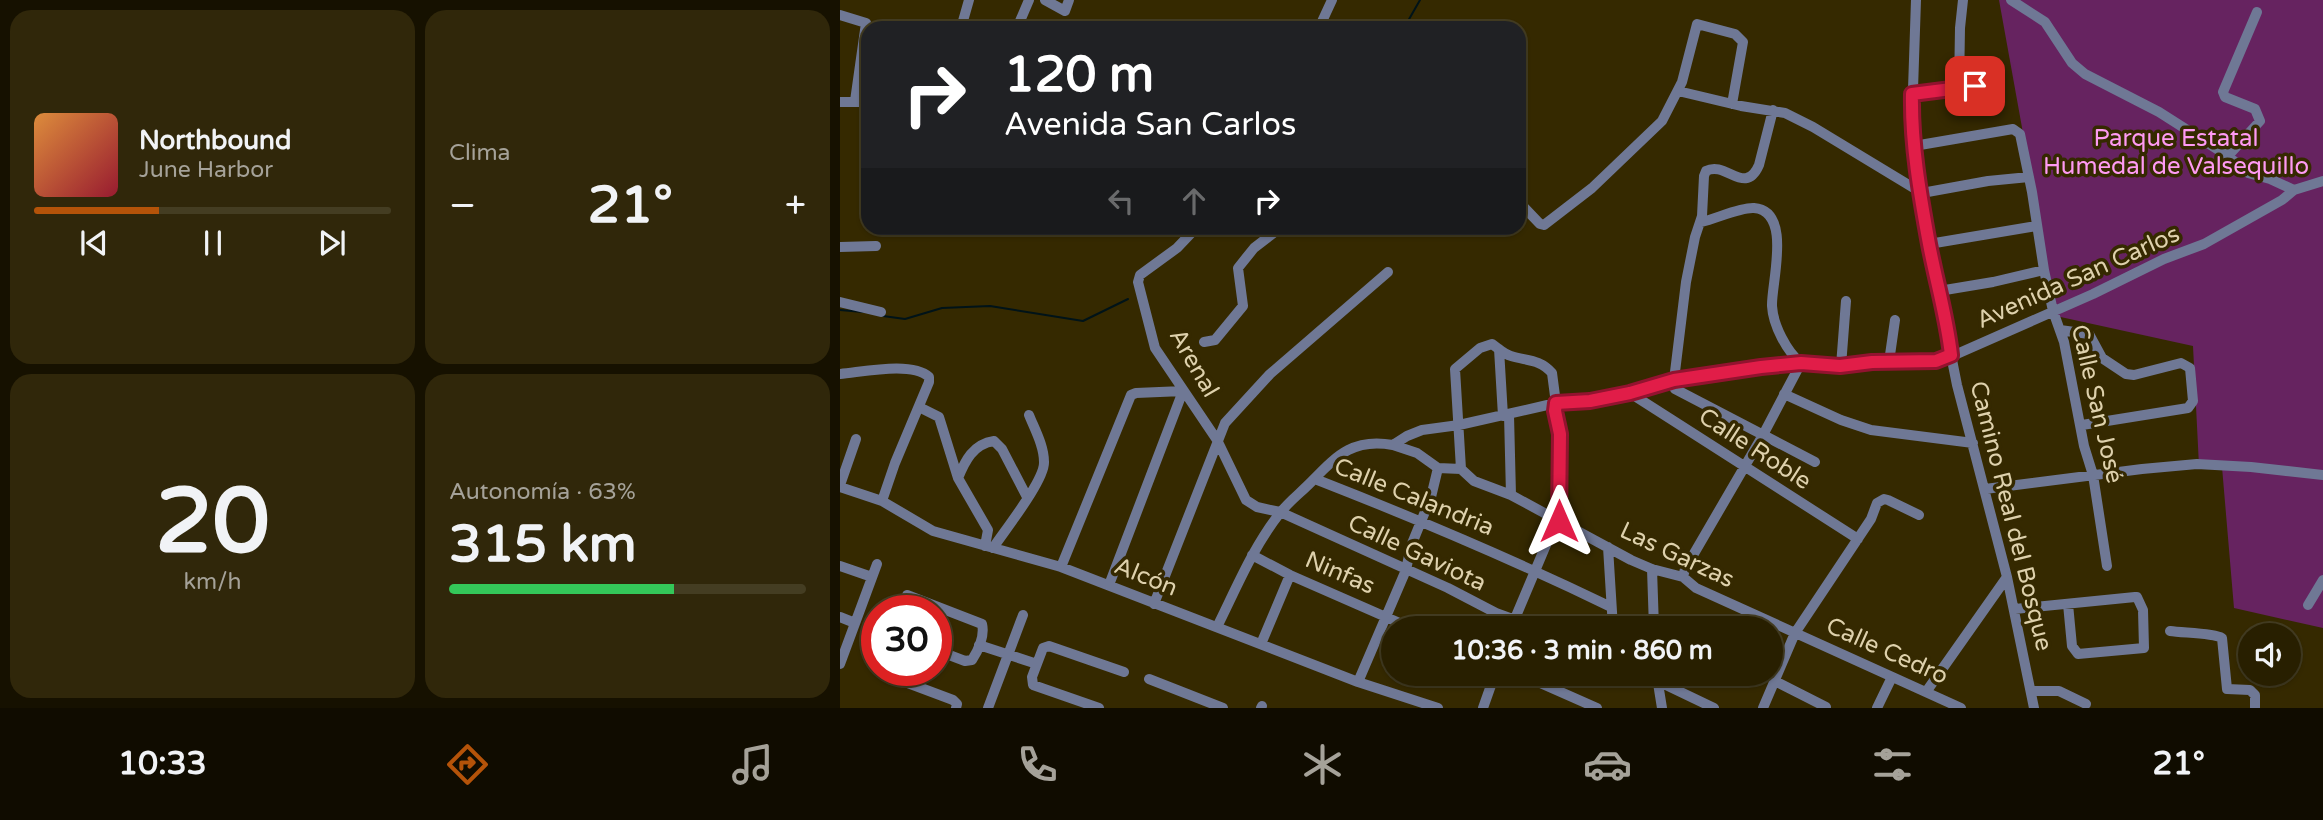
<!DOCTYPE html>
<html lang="es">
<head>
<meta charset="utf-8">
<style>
	body { margin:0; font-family:"Varela Round",sans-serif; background:#30270a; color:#f1f3f6; height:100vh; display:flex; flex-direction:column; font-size:26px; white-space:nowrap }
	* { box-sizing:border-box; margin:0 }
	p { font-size:23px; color:#a5a299 }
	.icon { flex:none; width:38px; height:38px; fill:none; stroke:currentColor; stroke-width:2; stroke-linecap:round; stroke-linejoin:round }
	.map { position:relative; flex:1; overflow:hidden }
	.side { display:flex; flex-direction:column; gap:10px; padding:10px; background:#161100; width:840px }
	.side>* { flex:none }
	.banner { position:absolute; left:21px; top:21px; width:665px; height:214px; border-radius:21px; box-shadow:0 2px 5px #0004,0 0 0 2px #443d22; background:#202124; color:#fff; overflow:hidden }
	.tools { position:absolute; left:1398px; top:623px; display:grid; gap:14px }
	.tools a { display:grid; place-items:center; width:63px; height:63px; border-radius:50%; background:#281f00; box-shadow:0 2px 5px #0004,0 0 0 2px #443d22; font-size:35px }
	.speed { position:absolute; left:21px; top:595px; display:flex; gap:14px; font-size:35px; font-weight:700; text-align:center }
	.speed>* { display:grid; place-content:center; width:91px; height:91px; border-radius:50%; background:#281f00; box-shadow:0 2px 5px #0004,0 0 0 2px #443d22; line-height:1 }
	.speed .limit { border:10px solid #d22; background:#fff; color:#111 }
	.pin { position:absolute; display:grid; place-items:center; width:60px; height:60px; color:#fff; margin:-30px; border-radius:14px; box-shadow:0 4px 10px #0006 }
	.me { position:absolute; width:77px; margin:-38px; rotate:0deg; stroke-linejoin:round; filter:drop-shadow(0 0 5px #0008) }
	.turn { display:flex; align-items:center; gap:24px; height:147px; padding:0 28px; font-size:32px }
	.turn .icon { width:91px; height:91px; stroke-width:2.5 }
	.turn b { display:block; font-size:49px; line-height:60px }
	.lanes { display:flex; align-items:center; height:66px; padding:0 28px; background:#0003; justify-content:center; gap:35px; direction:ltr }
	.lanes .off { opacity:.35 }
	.big { font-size:52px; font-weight:700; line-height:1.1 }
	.side .widget { flex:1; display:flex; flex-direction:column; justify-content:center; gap:10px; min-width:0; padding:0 24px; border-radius:21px; background:#30270a }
	.side .dial { align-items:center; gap:0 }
	.dial b { font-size:91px; line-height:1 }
	.song { display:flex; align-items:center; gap:21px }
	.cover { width:84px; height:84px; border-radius:10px; background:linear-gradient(135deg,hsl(30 70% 55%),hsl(350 70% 35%)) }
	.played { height:7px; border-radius:4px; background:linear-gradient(90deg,#b45309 35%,#443d22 35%) }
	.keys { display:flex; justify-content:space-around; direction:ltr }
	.heat { display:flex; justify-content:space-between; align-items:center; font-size:38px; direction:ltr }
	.charge { height:10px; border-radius:5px; background:linear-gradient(90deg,#34c759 63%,#443d22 0) }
	.side .tiles { flex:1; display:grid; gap:10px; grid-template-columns:repeat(2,1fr) }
	.trip { position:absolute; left:541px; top:616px; width:402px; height:70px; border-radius:35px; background:#281f00; box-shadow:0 2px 5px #0004,0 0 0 2px #443d22; font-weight:700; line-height:70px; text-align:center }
	.tabs { display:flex; height:112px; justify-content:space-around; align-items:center; background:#100c00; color:#a5a299 }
	.tabs .icon { width:49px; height:49px }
	.tabs .selected { color:#b45309 }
	.tabs b { font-size:32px; color:#f1f3f6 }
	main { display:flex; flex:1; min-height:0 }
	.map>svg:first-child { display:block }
</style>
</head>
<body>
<main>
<section class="side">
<div class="tiles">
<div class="widget">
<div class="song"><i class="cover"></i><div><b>Northbound</b><p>June Harbor</p></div></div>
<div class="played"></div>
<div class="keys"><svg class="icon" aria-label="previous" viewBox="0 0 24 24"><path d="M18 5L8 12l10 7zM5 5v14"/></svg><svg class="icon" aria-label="pause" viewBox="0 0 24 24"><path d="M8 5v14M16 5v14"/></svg><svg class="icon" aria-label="next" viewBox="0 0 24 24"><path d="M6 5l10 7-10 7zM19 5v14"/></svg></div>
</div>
<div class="widget"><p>Clima</p>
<div class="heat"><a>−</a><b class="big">21°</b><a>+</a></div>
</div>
<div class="widget dial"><b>20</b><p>km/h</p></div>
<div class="widget"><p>Autonomía · 63%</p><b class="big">315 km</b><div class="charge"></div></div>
</div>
</section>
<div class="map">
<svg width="1483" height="708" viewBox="0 0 1483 708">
	<rect width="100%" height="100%" fill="#352900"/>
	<!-- green -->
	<path fill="#662360" d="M 1159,0 L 1483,0 L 1483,628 L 1394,608 L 1382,467 L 1359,466 L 1353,346 L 1216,316 Z"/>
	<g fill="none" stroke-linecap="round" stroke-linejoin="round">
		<!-- stream -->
		<path stroke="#001318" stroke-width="2" d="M 564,28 L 580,0
			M 0,310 L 23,312
			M 43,316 L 65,319 L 102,308 L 150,306 L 243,321 L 288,299"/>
		<!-- minor -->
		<path stroke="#6f7895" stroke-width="10" d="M 205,0 L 225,11 L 229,0
			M 1076,0 L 1072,119 L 1089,244 L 1117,385 L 1167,577 L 1194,708
			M 1171,0 L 1205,22 L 1232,63 L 1245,74 L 1319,112 L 1388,156 L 1408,173 L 1430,179 L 1454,190
			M 0,15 L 26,23 L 15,101
			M 121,28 L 129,0
			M 177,28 L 189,0
			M 479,28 L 492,0
			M 1119,88 L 1120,28 L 1123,0
			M 838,91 L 901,106 L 945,113 L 973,127 L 1082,193 L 1148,181 L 1189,177
			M 1072,94 L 1152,84
			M 0,102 L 28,102
			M 1074,146 L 1173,129 L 1180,134 L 1192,192 L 1204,270 L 1213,311 L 1224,342 L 1244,446 L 1253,475 L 1267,566
			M 1388,156 L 1420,121 L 1415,109 L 1385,97 L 1383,92 L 1417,12
			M 679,202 L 700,224 L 704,225 L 752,188 L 822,121 L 842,82 L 857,24 L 895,34 L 903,42 L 892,104
			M 356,228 L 337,248 L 300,275 L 298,282 L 315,348 L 377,440 L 406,500 L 417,507 L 440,512 L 608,588 L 656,613 L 698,628
			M 1089,244 L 1196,226
			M 0,247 L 36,246
			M 1099,291 L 1153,282 L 1204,270
			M 0,302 L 41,312
			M 1220,330 L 1249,334 L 1262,358 L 1286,374 L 1294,375 L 1341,363 L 1350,368 L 1353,401 L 1348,408 L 1242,425
			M 364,342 L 375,340 L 403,306 L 398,268 L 414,248 L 440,228
			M 659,349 L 663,416
			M 1049,362 L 1055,320
			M 1001,366 L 1006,301
			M 0,374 C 23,372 72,361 89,377 L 89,382 L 55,463 L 42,501
			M 834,380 L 846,282 L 855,237 L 862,216 L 864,176 L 866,171 C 886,160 905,197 919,165 L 933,110
			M 830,381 L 835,389 L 975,462
			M 790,393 L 1018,539
			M 944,394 L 1001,420 L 1031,430 L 1133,443
			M 79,407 L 99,417 L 118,478 L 148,530 L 145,546
			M 669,415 L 671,495
			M 553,445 L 577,453 L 598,468 L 621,469 L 634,481 L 671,495 L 791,560 L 812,569 L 843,577 L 856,588 L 1121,708
			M 621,469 L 615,369 L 640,348 L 652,344 C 658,348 664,354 671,356 C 687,361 700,359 712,373 L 720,434 L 719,521 L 711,533 L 671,628
			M 118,478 C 125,461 133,444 154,441 L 162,449 L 187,497
			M 475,479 C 575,518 674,560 771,607
			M 0,485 L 16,439
			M 0,487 L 42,501 L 93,531 L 221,567 L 518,682 L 598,708
			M 1145,489 L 1302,469 L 1357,464 L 1411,467 L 1483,475
			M 768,547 L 773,628
			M 153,548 C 165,530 205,480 204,462 C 204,446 195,430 189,415
			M 412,555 L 450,575 L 571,628
			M 0,566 L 32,577
			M 221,567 L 291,395 L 296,393 L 343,391 L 269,585
			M 812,569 L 814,628
			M 843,577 L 845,569 L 923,435 L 961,363 C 947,352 933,325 932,306 C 931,284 953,211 914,208 C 900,207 876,219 861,222
			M 67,595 L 142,624 C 145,636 138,651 132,660 L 125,661 L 96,650
			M 314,604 L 385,423 L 430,374 L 548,272
			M 1468,605 L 1483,580
			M 1175,609 L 1295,597 L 1297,597 L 1303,610 L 1304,648 L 1238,654 L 1232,646 L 1228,604
			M 0,617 L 15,623
			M 377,627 C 396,589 413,547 440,513 C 449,501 463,491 474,479 C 498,454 515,438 553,445 L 567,436 L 582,430 L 619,425 L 716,403 L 750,401 L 790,393 L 834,380 L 961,363 L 1001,366 L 1037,362 L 1101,361 L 1253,294 L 1324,259 L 1364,244 L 1442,200 L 1454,190 L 1483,181
			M 1330,631 C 1343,633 1373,633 1382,638 L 1387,689 L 1410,690 L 1415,695 L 1415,708
			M 421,644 L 450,575
			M 139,645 L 197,664
			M 0,664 L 37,564
			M 41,673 L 113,700 L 117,704 L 116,708
			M 680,674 L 757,708
			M 803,674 L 874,708
			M 817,677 L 822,708
			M 309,679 L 383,708
			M 935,681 L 986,707
			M 518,682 L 566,570 L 571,546 L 591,497 L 598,468
			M 1191,691 L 1219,691 L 1246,704
			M 1086,692 L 1167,577
			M 148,708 L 183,615
			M 259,708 L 193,685 L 192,677 L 203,648 L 209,646 L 284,672
			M 421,708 L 422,706
			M 643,708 L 655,674
			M 923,708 L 955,633 L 1031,519 L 1037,503 L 1044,499 L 1048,500 L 1079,515
			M 1037,708 L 1052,677"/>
	</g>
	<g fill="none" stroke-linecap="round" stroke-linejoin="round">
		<defs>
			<path id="route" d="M 719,521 L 720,434 L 715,411 L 716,403 L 750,401 L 790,393 L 834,380 L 921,367 L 961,363 L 1000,366 L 1032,362 L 1096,361 L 1111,355 C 1107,318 1096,281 1089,244 C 1080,195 1071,144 1072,94 L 1135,86"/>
		</defs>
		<!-- route casing -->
		<use href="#route" stroke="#92132f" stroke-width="18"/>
		<!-- route -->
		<use href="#route" stroke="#e11d48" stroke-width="12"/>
	</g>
	<g text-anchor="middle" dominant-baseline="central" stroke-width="7" stroke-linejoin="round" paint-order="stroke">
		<!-- park labels -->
		<g font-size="24" fill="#fe9af2" stroke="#352900">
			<text x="1336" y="138">Parque Estatal<tspan x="1336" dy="28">Humedal de Valsequillo</tspan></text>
		</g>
		<!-- street labels -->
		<g font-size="24" fill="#ded1ac" stroke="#352900">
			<text transform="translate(1238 277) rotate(-24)">Avenida San Carlos</text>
			<text transform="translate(354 363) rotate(60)">Arenal</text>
			<text transform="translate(1257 404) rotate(77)">Calle San José</text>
			<text transform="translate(915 449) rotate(33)">Calle Roble</text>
			<text transform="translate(574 497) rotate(22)">Calle Calandria</text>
			<text transform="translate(1171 516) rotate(76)">Camino Real del Bosque</text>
			<text transform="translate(577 553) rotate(25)">Calle Gaviota</text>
			<text transform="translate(837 555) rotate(25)">Las Garzas</text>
			<text transform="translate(500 573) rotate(23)">Ninfas</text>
			<text transform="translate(306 577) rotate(22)">Alcón</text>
			<text transform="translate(1047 651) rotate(24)">Calle Cedro</text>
		</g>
	</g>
</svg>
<div class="tools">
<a><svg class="icon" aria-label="sound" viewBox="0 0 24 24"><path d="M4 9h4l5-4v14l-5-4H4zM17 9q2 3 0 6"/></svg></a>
</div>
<div class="speed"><div class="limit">30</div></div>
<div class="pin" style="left:1135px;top:86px;background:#d93025"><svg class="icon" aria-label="arrive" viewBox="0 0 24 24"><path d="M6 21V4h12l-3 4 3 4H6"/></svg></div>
<svg class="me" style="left:719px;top:521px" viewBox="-20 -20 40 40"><path d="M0-17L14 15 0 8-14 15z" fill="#e11d48" stroke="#fff" stroke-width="4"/></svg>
<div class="trip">10:36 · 3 min · 860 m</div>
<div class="banner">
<div class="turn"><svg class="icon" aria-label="right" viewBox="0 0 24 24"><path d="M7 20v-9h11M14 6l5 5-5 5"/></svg><div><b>120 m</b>Avenida San Carlos</div></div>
<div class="lanes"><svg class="icon off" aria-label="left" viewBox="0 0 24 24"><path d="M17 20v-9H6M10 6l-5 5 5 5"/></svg><svg class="icon off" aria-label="ahead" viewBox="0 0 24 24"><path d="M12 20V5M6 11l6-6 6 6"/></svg><svg class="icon" aria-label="right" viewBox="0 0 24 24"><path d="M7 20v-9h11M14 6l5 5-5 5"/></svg></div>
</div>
</div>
</main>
<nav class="tabs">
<b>10:33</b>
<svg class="icon selected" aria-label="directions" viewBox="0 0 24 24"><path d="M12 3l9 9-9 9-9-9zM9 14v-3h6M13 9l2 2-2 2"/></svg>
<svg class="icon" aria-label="music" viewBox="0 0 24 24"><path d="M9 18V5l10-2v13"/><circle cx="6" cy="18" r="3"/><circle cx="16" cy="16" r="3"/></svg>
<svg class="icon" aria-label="phone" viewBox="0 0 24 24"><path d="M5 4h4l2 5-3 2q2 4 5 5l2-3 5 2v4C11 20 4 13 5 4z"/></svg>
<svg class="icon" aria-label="climate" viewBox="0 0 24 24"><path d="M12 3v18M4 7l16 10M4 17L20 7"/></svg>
<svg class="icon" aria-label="car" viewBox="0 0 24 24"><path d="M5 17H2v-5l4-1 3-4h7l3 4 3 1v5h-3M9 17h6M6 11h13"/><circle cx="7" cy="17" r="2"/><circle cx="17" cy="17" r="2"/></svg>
<svg class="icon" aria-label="filters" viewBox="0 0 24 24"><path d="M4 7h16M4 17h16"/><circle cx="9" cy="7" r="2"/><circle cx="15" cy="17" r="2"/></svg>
<b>21°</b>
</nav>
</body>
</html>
